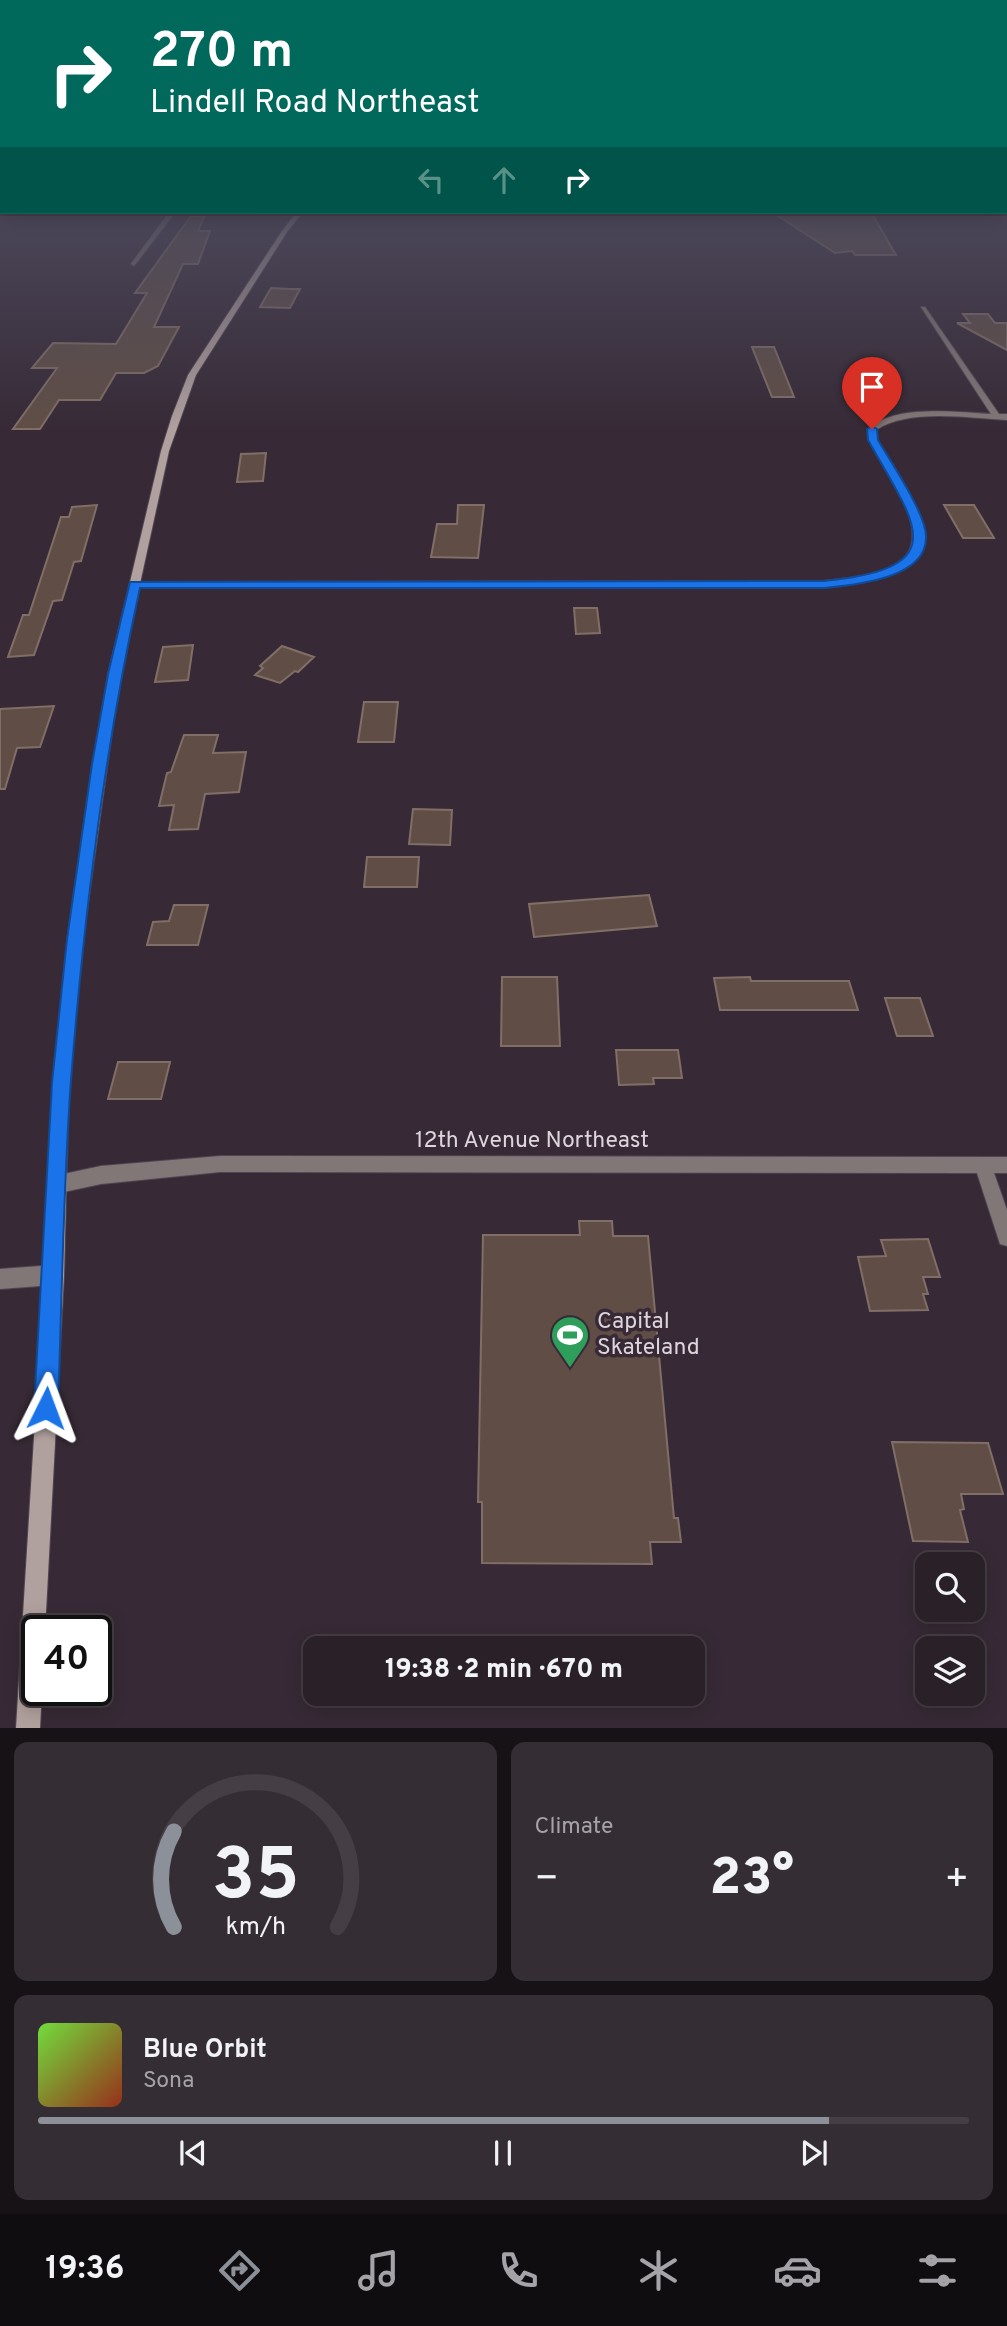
<!DOCTYPE html>
<html lang="en">
<head>
<meta charset="utf-8">
<style>
	body { margin:0; font-family:Overpass,sans-serif; background:#352d34; color:#f1f3f6; height:100vh; display:flex; flex-direction:column; font-size:26px; white-space:nowrap }
	* { box-sizing:border-box; margin:0 }
	p { font-size:23px; color:#a5a3a8 }
	.icon { flex:none; width:38px; height:38px; fill:none; stroke:currentColor; stroke-width:2; stroke-linecap:round; stroke-linejoin:round }
	.map { position:relative; height:1728px; overflow:hidden }
	.details { display:flex; flex-direction:column; gap:14px; padding:14px; background:#171216; flex:1 }
	.details>* { flex:none }
	.top-card { position:absolute; left:0px; top:0px; width:1008px; height:214px; box-shadow:0 4px 18px #0003,0 0 0 2px #453e45; background:#00695c; color:#fff; overflow:hidden }
	.controls { position:absolute; left:915px; top:1552px; display:grid; gap:14px }
	.controls a { display:grid; place-items:center; width:70px; height:70px; border-radius:14px; background:#292028; box-shadow:0 4px 18px #0003,0 0 0 2px #453e45; font-size:35px }
	.speed { position:absolute; left:21px; top:1615px; display:flex; gap:14px; font-size:35px; font-weight:700; text-align:center }
	.speed>* { display:grid; place-content:center; width:91px; height:91px; border-radius:50%; background:#292028; box-shadow:0 4px 18px #0003,0 0 0 2px #453e45; line-height:1 }
	.speed .limit { border:4px solid #111; border-radius:10px; background:#fff; color:#111 }
	.pin { position:absolute; display:grid; place-items:center; width:60px; height:60px; color:#fff; margin:-72px -30px; border-radius:50% 50% 50% 0; rotate:-45deg; box-shadow:0 0 7px #0007 }
	.pin .icon { rotate:45deg }
	.me { position:absolute; width:77px; margin:-38px; rotate:3deg; stroke-linejoin:round; filter:drop-shadow(0 0 5px #0008) }
	.turn { display:flex; align-items:center; gap:24px; height:147px; padding:0 35px; font-size:32px }
	.turn .icon { width:91px; height:91px; stroke-width:2.5 }
	.turn b { display:block; font-size:49px; line-height:60px }
	.lanes { display:flex; align-items:center; height:66px; padding:0 35px; background:#0003; justify-content:center; gap:35px; direction:ltr }
	.lanes .off { opacity:.35 }
	.big { font-size:52px; font-weight:800; line-height:1.1 }
	.details .tile { flex:1; display:flex; flex-direction:column; justify-content:center; gap:10px; min-width:0; padding:0 24px; border-radius:14px; background:#352d34 }
	.details .dial { align-items:center; gap:0 }
	.dial svg { height:182px; overflow:visible; fill:none; stroke:#453e45; stroke-width:7; stroke-linecap:round; text-anchor:middle }
	.dial text { fill:#f1f3f6; stroke:none }
	.song { display:flex; align-items:center; gap:21px }
	.cover { width:84px; height:84px; border-radius:10px; background:linear-gradient(135deg,hsl(100 70% 55%),hsl(10 70% 35%)) }
	.played { height:7px; border-radius:4px; background:linear-gradient(90deg,#8c9099 85%,#453e45 85%) }
	.keys { display:flex; justify-content:space-around; direction:ltr }
	.heat { display:flex; justify-content:space-between; align-items:center; font-size:38px; direction:ltr }
	.details .tiles { flex:1; display:grid; gap:14px; grid-template-columns:1fr 1fr }
	.tile:last-child { grid-column:span 2 }
	.trip { position:absolute; left:303px; top:1636px; width:402px; height:70px; border-radius:14px; background:#292028; box-shadow:0 4px 18px #0003,0 0 0 2px #453e45; font-weight:800; line-height:70px; text-align:center }
	.tab-bar { display:flex; height:112px; justify-content:space-around; align-items:center; background:#100d10; color:#a5a3a8 }
	.tab-bar .icon { width:49px; height:49px }
	.tab-bar .active { color:#8c9099 }
	.tab-bar b { font-size:32px; color:#f1f3f6 }
	.map>svg:first-child { display:block }
</style>
</head>
<body>
<div class="map">
<svg width="1007" height="1728" viewBox="0 0 1007 1728">
	<rect width="100%" height="100%" fill="#372a36"/>
	<!-- building -->
	<path fill="#604e46" stroke="#816e66" stroke-width="2" d="M 772,212 L 871,212 L 896,255 L 855,255 L 852,251 L 835,253 Z
		M 191,216 L 204,217 L 198,231 L 210,231 L 198,264 L 183,264 L 154,327 L 179,327 L 158,366 L 144,373 L 116,373 L 100,400 L 59,400 L 40,429 L 13,429 L 57,368 L 32,368 L 53,343 L 116,344 L 147,293 L 135,293 Z
		M 271,288 L 290,289 L 300,289 L 290,308 L 260,307 Z
		M 963,314 L 988,314 L 995,323 L 1007,323 L 1007,350 L 957,323 L 970,323 Z
		M 752,347 L 774,347 L 794,397 L 772,397 Z
		M 266,453 L 263,481 L 237,482 L 241,454 Z
		M 97,505 L 81,561 L 74,562 L 62,600 L 53,601 L 34,655 L 8,657 L 23,615 L 29,615 L 61,517 L 69,517 L 72,507 Z
		M 458,505 L 484,505 L 478,558 L 431,557 L 437,524 L 457,524 Z
		M 944,505 L 974,505 L 994,538 L 963,538 Z
		M 574,608 L 597,608 L 600,633 L 576,634 Z
		M 193,645 L 188,680 L 155,682 L 163,647 Z
		M 282,646 L 314,657 L 298,672 L 295,671 L 280,683 L 255,675 L 263,668 L 260,666 Z
		M 364,702 L 398,702 L 394,742 L 358,742 Z
		M 54,706 L 40,747 L 17,748 L 5,789 L 0,789 L 0,709 Z
		M 184,735 L 218,735 L 213,753 L 246,752 L 239,792 L 205,794 L 198,829 L 169,830 L 174,805 L 159,806 L 167,773 L 171,772 Z
		M 413,809 L 452,810 L 450,845 L 409,844 Z
		M 367,857 L 419,857 L 417,887 L 364,887 Z
		M 649,895 L 657,926 L 534,937 L 529,904 Z
		M 174,905 L 208,905 L 198,945 L 147,945 L 153,922 L 169,921 Z
		M 502,977 L 557,977 L 560,1046 L 501,1046 Z
		M 750,977 L 751,981 L 849,981 L 858,1010 L 720,1010 L 714,978 Z
		M 885,998 L 920,998 L 933,1036 L 897,1036 Z
		M 616,1050 L 678,1050 L 682,1078 L 653,1078 L 654,1084 L 619,1085 Z
		M 118,1062 L 170,1062 L 161,1099 L 108,1099 Z
		M 579,1221 L 612,1221 L 613,1236 L 648,1236 L 674,1518 L 678,1518 L 681,1542 L 650,1542 L 652,1564 L 482,1563 L 482,1502 L 478,1502 L 483,1235 L 580,1235 Z
		M 928,1239 L 940,1277 L 923,1277 L 928,1294 L 923,1294 L 928,1310 L 870,1311 L 858,1257 L 886,1256 L 881,1240 Z
		M 892,1442 L 988,1443 L 1003,1494 L 961,1494 L 964,1509 L 960,1510 L 968,1542 L 913,1541 Z"/>
	<g fill="none" stroke-linecap="round" stroke-linejoin="round">
		<defs>
			<path id="street" d="M 106,212 L 422,212 L 174,214 L 134,266 L 131,264 L 168,214 Z
				M 921,307 L 925,307 L 999,414 L 1007,414 L 1007,420 C 970,418 908,408 876,430 L 877,440 C 897,473 954,546 899,571 C 876,582 849,584 824,587 L 134,588 L 129,585 L 134,582 L 824,581 C 846,578 872,577 893,567 C 941,542 887,471 869,440 L 868,429 C 895,404 956,412 991,414 Z
				M 220,1156 L 1007,1157 L 1007,1173 L 994,1173 L 1007,1210 L 1007,1246 L 1000,1244 L 977,1173 L 220,1172 L 101,1184 L 59,1193 L 53,1190 L 50,1184 L 53,1178 L 59,1175 L 101,1166 Z
				M 54,1265 L 61,1268 L 64,1275 L 61,1282 L 54,1285 L 0,1289 L 0,1269 Z"/>
			<path id="secondary" d="M 297,212 L 303,212 L 287,232 L 196,375 L 169,451 L 120,675 L 83,939 L 69,1083 L 64,1275 L 45,1631 L 37,1631 L 37,1690 L 42,1690 L 40,1728 L 16,1728 L 44,1275 L 53,1083 L 69,939 L 108,675 L 161,451 L 172,416 L 188,375 L 282,231 Z"/>
		</defs>
		<!-- street casing -->
		<use href="#street" stroke="#524551" stroke-width="2"/>
		<!-- secondary casing -->
		<use href="#secondary" stroke="#524551" stroke-width="2"/>
		<!-- street -->
		<use href="#street" fill="#817776" fill-rule="evenodd"/>
		<!-- secondary -->
		<use href="#secondary" fill="#b0a09e" fill-rule="evenodd"/>
	</g>
	<!-- sky -->
	<linearGradient id="sky" x2="0" y2="1"><stop stop-color="#1e171e"/><stop offset="0.44" stop-color="#4d4a5d"/><stop offset="1" stop-color="#4d4a5d" stop-opacity="0"/></linearGradient>
	<rect width="1007" height="430" fill="url(#sky)"/>
	<!-- route -->
	<path fill="#1a73e8" stroke="#114b97" stroke-width="2" d="M 872,426 L 877,429 L 878,440 C 890,461 926,514 926,536 C 928,579 853,585 824,588 L 140,588 C 104,750 84,915 71,1080 C 63,1189 62,1299 58,1408 L 55,1417 L 46,1420 L 38,1417 L 34,1408 L 52,1083 L 67,939 L 92,764 L 108,674 L 130,582 L 824,581 C 956,568 915,524 868,440 L 867,429 Z"/>
	<!-- icons -->
	<defs>
		<symbol id="stadium-pin" viewBox="-11 -11 22 30"><path d="M0 17L-7.5 6A9.5 9.5 0 1 1 7.5 6Z" fill="#2e9e5b" stroke="#372a36"/><path d="M0-5a6.5 5 0 1 0 0 10a6.5 5 0 1 0 0-10ZM-3.5-1.8h7v3.6h-7Z" fill="#fff"/></symbol>
	</defs>
	<g fill-rule="evenodd">
		<use href="#stadium-pin" x="548" y="1313" width="44" height="60"/>
	</g>
	<g text-anchor="middle" dominant-baseline="central" stroke-width="7" stroke-linejoin="round" paint-order="stroke">
		<!-- near-street labels -->
		<g font-size="23" fill="#ded5dd" stroke="#372a36">
			<text x="532" y="1141">12th Avenue Northeast</text>
		</g>
		<!-- near-poi labels -->
		<g font-size="23" fill="#ded5dd" stroke="#372a36" text-anchor="start">
			<text x="597" y="1322">Capital<tspan x="597" dy="26">Skateland</tspan></text>
		</g>
	</g>
</svg>
<div class="controls">
<a><svg class="icon" aria-label="search" viewBox="0 0 24 24"><circle cx="10" cy="10" r="6"/><path d="M15 15l6 6"/></svg></a>
<a><svg class="icon" aria-label="layers" viewBox="0 0 24 24"><path d="M12 4l9 5-9 5-9-5zM3 14l9 5 9-5"/></svg></a>
</div>
<div class="speed"><div class="limit">40</div></div>
<div class="pin" style="left:872px;top:429px;background:#d93025"><svg class="icon" aria-label="arrive" viewBox="0 0 24 24"><path d="M6 21V4h12l-3 4 3 4H6"/></svg></div>
<svg class="me" style="left:46px;top:1408px" viewBox="-20 -20 40 40"><path d="M0-17L14 15 0 8-14 15z" fill="#1a73e8" stroke="#fff" stroke-width="4"/></svg>
<div class="trip">19:38 · 2 min · 670 m</div>
<div class="top-card">
<div class="turn"><svg class="icon" aria-label="right" viewBox="0 0 24 24"><path d="M7 20v-9h11M14 6l5 5-5 5"/></svg><div><b>270 m</b>Lindell Road Northeast</div></div>
<div class="lanes"><svg class="icon off" aria-label="left" viewBox="0 0 24 24"><path d="M17 20v-9H6M10 6l-5 5 5 5"/></svg><svg class="icon off" aria-label="ahead" viewBox="0 0 24 24"><path d="M12 20V5M6 11l6-6 6 6"/></svg><svg class="icon" aria-label="right" viewBox="0 0 24 24"><path d="M7 20v-9h11M14 6l5 5-5 5"/></svg></div>
</div>
</div>
<section class="details">
<div class="tiles">
<div class="tile dial"><svg viewBox="0 0 100 80">
<path d="M14 69A42 42 0 1 1 86 69"/>
<path d="M14 69A42 42 0 0 1 14 27" stroke="#8c9099"/>
<text x="50" y="56" font-size="32" font-weight="700">35</text>
<text x="50" y="72" font-size="11">km/h</text>
</svg></div>
<div class="tile"><p>Climate</p>
<div class="heat"><a>−</a><b class="big">23°</b><a>+</a></div>
</div>
<div class="tile">
<div class="song"><i class="cover"></i><div><b>Blue Orbit</b><p>Sona</p></div></div>
<div class="played"></div>
<div class="keys"><svg class="icon" aria-label="previous" viewBox="0 0 24 24"><path d="M18 5L8 12l10 7zM5 5v14"/></svg><svg class="icon" aria-label="pause" viewBox="0 0 24 24"><path d="M8 5v14M16 5v14"/></svg><svg class="icon" aria-label="next" viewBox="0 0 24 24"><path d="M6 5l10 7-10 7zM19 5v14"/></svg></div>
</div>
</div>
</section>
<nav class="tab-bar">
<b>19:36</b>
<svg class="icon active" aria-label="directions" viewBox="0 0 24 24"><path d="M12 3l9 9-9 9-9-9zM9 14v-3h6M13 9l2 2-2 2"/></svg>
<svg class="icon" aria-label="music" viewBox="0 0 24 24"><path d="M9 18V5l10-2v13"/><circle cx="6" cy="18" r="3"/><circle cx="16" cy="16" r="3"/></svg>
<svg class="icon" aria-label="phone" viewBox="0 0 24 24"><path d="M5 4h4l2 5-3 2q2 4 5 5l2-3 5 2v4C11 20 4 13 5 4z"/></svg>
<svg class="icon" aria-label="climate" viewBox="0 0 24 24"><path d="M12 3v18M4 7l16 10M4 17L20 7"/></svg>
<svg class="icon" aria-label="car" viewBox="0 0 24 24"><path d="M5 17H2v-5l4-1 3-4h7l3 4 3 1v5h-3M9 17h6M6 11h13"/><circle cx="7" cy="17" r="2"/><circle cx="17" cy="17" r="2"/></svg>
<svg class="icon" aria-label="filters" viewBox="0 0 24 24"><path d="M4 7h16M4 17h16"/><circle cx="9" cy="7" r="2"/><circle cx="15" cy="17" r="2"/></svg>
</nav>
</body>
</html>
